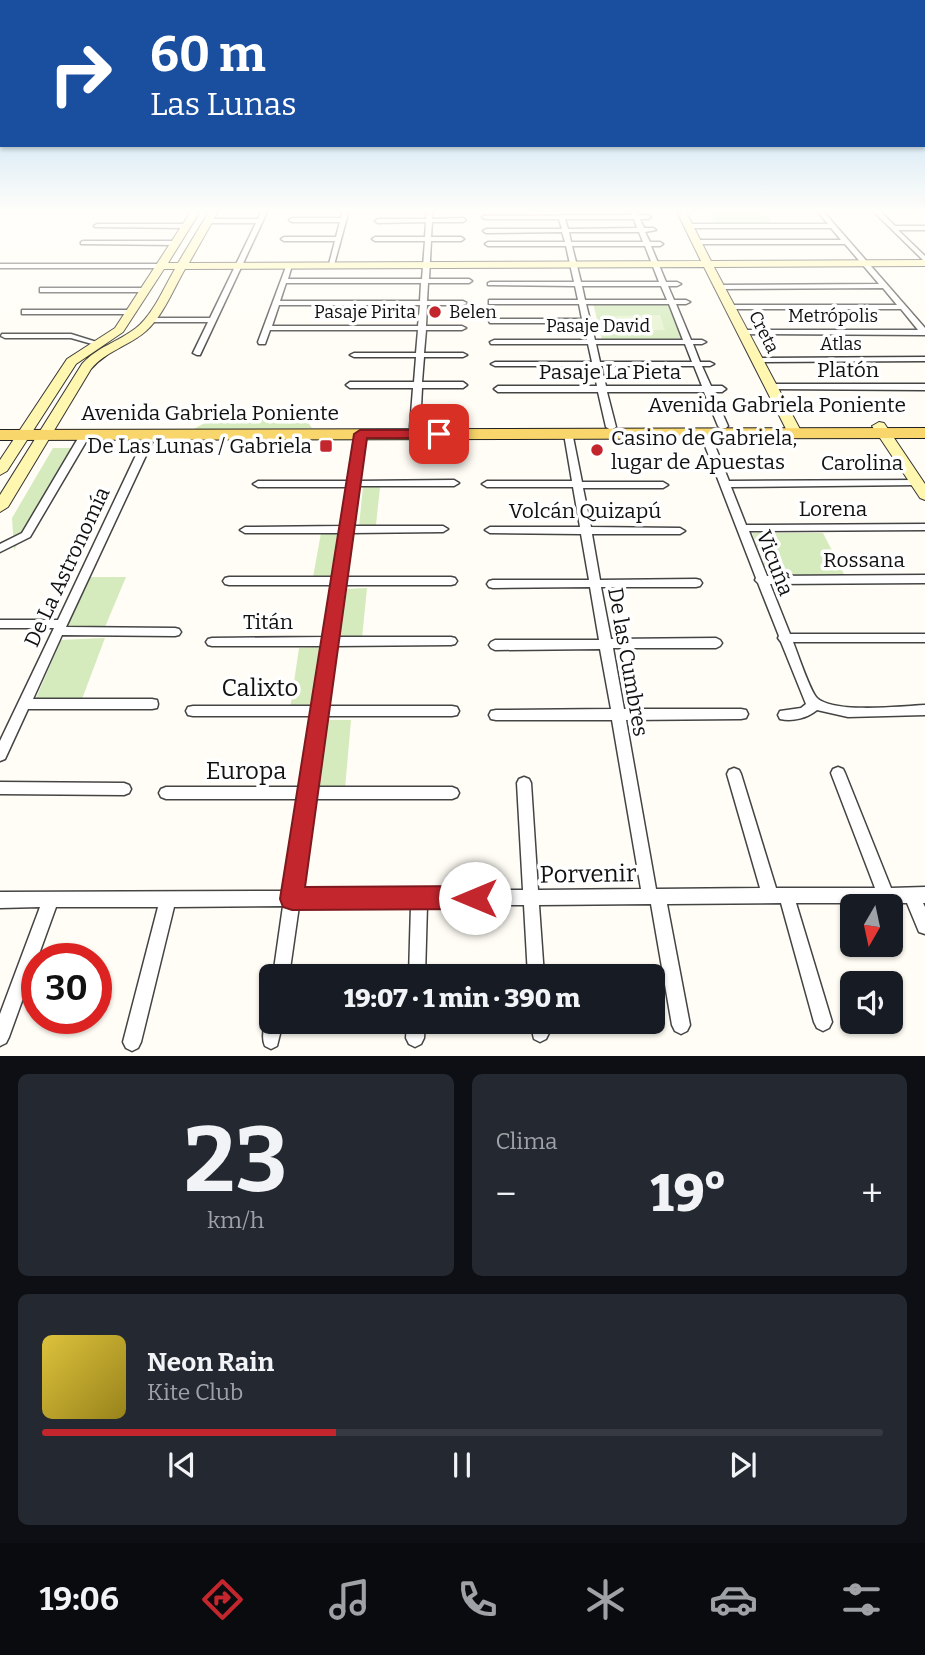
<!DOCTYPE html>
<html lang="es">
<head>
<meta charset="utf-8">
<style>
	body { margin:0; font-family:Bitter,serif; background:#242831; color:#f1f3f6; height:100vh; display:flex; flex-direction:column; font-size:26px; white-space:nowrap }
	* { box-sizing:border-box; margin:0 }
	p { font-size:23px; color:#9ea1a6 }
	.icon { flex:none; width:38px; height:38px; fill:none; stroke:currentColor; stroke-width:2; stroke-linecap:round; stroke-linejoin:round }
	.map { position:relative; height:1056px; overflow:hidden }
	.panel { display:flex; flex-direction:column; gap:18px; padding:18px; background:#0d0f14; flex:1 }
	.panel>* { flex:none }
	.banner { position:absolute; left:0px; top:0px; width:926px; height:147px; box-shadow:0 2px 5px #0004; background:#1a4fa0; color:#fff; overflow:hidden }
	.needle { width:46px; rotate:189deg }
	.buttons { position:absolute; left:840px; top:894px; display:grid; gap:14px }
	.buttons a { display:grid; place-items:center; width:63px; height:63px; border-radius:10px; background:#171b24; box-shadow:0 2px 5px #0004; font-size:35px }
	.speed { position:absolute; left:21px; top:943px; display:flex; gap:14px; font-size:35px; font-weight:700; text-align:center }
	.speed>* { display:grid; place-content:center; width:91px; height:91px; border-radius:50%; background:#171b24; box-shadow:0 2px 5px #0004; line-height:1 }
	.speed .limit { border:10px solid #d22; background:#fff; color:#111 }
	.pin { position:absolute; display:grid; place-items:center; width:60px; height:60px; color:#fff; margin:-30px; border-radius:14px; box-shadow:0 4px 10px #0006 }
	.me { position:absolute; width:77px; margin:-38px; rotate:270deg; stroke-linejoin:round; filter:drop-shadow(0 0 5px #0008) }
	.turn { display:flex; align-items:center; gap:24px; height:147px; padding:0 35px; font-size:32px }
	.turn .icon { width:91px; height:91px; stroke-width:2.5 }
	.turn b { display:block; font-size:49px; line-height:60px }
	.big { font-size:52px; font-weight:800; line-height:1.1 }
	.panel .tile { flex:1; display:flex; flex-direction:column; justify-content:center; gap:10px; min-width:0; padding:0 24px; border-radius:10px; background:#242831 }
	.panel .dial { align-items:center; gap:0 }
	.dial b { font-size:91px; line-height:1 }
	.song { display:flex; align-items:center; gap:21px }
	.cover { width:84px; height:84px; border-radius:10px; background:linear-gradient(135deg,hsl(50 70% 55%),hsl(50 70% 35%)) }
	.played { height:7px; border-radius:4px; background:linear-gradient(90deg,#c4262e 35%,#363941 35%) }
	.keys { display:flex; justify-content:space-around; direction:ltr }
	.heat { display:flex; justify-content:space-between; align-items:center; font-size:38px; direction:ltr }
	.panel .tiles { flex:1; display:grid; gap:18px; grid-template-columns:1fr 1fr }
	.tile:last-child { grid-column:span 2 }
	.trip { position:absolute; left:259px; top:964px; width:406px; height:70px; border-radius:10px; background:#171b24; box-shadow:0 2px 5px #0004; font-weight:800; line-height:70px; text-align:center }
	.dock { display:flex; height:112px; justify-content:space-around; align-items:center; background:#090b0e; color:#9ea1a6 }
	.dock .icon { width:49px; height:49px }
	.dock .current { color:#c4262e }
	.dock b { font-size:32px; color:#f1f3f6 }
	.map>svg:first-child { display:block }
</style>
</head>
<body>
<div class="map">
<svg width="925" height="1057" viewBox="0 0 925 1057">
	<rect width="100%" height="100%" fill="#fffdf5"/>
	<!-- green -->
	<path fill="#d5ebbd" d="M 707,210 L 764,210 L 774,226 L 716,225 Z
		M 593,303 L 667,303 L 682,340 L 602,340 Z
		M 215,417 L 304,417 L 312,428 L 194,429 Z
		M 53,448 L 75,448 L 14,550 L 12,518 Z
		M 363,487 L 380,487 L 376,525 L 359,526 Z
		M 321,533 L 340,533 L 333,577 L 313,577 Z
		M 752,533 L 823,533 L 845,576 L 769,576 Z
		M 87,577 L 126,577 L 105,627 L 64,628 Z
		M 367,588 L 362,638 L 339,638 L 347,589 Z
		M 105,638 L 82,699 L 36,698 L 61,640 Z
		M 327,647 L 318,709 L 290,709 L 299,648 Z
		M 326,720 L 351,720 L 345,789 L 317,789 Z"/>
	<!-- pitch -->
	<path fill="#e6f2cf" d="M 660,315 L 665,330 L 614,331 L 610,316 Z"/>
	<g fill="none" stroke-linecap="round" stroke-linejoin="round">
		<defs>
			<path id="street" d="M 262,210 L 268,210 L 200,355 L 197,355 L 193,353 L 208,322 L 147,322 L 147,318 L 210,318 L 256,223 L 209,223 L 206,221 L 209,219 L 258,219 Z
				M 343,210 L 349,210 L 334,265 L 329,264 L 335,241 L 284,241 L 281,239 L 284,237 L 336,237 L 340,222 L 292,222 L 289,220 L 292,218 L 341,218 Z
				M 427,210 L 433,210 L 432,219 L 463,218 L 466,220 L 463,222 L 432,222 L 431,237 L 461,237 L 464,239 L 461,241 L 431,241 L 429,279 L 469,279 L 472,281 L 469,283 L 428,283 L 427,301 L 463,301 L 467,303 L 463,305 L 427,305 L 426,326 L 462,326 L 466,328 L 462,330 L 426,330 L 424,353 L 463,353 L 467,355 L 463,357 L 424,357 L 422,382 L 463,382 L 467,385 L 463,388 L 422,388 L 420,427 L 415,430 L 410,427 L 413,388 L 350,388 L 346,385 L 350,382 L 414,382 L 416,357 L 354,357 L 350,355 L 354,353 L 416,353 L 418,330 L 270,330 L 265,344 L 259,344 L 258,342 L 287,264 L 292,265 L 288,279 L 422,279 L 425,241 L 375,241 L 372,239 L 375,237 L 425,237 L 426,222 L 378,223 L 375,221 L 378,219 L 426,219 ZM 286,283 L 421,283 L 420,301 L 280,301 ZM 279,305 L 420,305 L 418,326 L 272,326 Z
				M 630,210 L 636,210 L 638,215 L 648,215 L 651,217 L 648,219 L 640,219 L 644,228 L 653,228 L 656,230 L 645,232 L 650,242 L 660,242 L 663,244 L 660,246 L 651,246 L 666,282 L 677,282 L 681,284 L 677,286 L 668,286 L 674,300 L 686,300 L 690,302 L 686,304 L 676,304 L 691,340 L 702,340 L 706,342 L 702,344 L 693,344 L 700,362 L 710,362 L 714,364 L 710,366 L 702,366 L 711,386 L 722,386 L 726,389 L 722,392 L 713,392 L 728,426 L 726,428 L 720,428 L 718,426 L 704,392 L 607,392 L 616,427 L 611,430 L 606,427 L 598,392 L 498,392 L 494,389 L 498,386 L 597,386 L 593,366 L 495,366 L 491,364 L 495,362 L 592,362 L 588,344 L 491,344 L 490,342 L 494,340 L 587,340 L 583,323 L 490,323 L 489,321 L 493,319 L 582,319 L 579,304 L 489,304 L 489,300 L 578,300 L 575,286 L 488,285 L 488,283 L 490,282 L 574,282 L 566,246 L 488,246 L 485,244 L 488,242 L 565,242 L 562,232 L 486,233 L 483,231 L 486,229 L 562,229 L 559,219 L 485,219 L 482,217 L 483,216 L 632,215 ZM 565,219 L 634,219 L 637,228 L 568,229 ZM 569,232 L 639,232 L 643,242 L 571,242 ZM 572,246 L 645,246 L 659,282 L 581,282 ZM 582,286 L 661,286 L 667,300 L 585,300 ZM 586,304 L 669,304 L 683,340 L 595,340 ZM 596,344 L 685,344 L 692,362 L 600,362 ZM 601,366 L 694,366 L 702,386 L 606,386 Z
				M 816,210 L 822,210 L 925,328 L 925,335 L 740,334 L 740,330 L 918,330 L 901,309 L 727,309 L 727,305 L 897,305 L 883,288 L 719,289 L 715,287 L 719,285 L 879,284 L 845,244 L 696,244 L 693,242 L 696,240 L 841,240 L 831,228 L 688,228 L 685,226 L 688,224 L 828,224 Z
				M 872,210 L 879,210 L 895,226 L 925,226 L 925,230 L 898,230 L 925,256 L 925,262 Z
				M 97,224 L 187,224 L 190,226 L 187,228 L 95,227 L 94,226 Z
				M 83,241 L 176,241 L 179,243 L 176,245 L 81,244 L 81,242 Z
				M 0,264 L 161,264 L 164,266 L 161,268 L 0,268 Z
				M 40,288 L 145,288 L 149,290 L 145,292 L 40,292 Z
				M 22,310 L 131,310 L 135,312 L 131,314 L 22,314 Z
				M 2,334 L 71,334 L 103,344 L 99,346 L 71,338 L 5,338 L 1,336 Z
				M 925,357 L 925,361 L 757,362 L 753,360 L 757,358 Z
				M 771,384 L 925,384 L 925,390 L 768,389 L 768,385 Z
				M 705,430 L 710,433 L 729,481 L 919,480 L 921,482 L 919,484 L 916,485 L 731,487 L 746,525 L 925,524 L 925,530 L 749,531 L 767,576 L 925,575 L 925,583 L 770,584 L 790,634 L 925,634 L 925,642 L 793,642 C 798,654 810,691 817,698 C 835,714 901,706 925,705 L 925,715 L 848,717 L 817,710 C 807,718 793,722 780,719 L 778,715 L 780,711 L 801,708 L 806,704 L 781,642 L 778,638 L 779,636 L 758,583 L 755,580 L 756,578 L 700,433 Z
				M 151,431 L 156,434 L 66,627 L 175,628 L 179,629 L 181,632 L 179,635 L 175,636 L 62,635 L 33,699 L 152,699 L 157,700 L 158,704 L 157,708 L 152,709 L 28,709 L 5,759 L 0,761 L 0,741 L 54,628 L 0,628 L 0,620 L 58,620 L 146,434 Z
				M 360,431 L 365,434 L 358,481 L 454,480 L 459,483 L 454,486 L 357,486 L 352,526 L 443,526 L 448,529 L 443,532 L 351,533 L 345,577 L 451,577 L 455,578 L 457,581 L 455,584 L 451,585 L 344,585 L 336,637 L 451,637 L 455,638 L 457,641 L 455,644 L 451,645 L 335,646 L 327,706 L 452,706 L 457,707 L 459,711 L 457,715 L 452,716 L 325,716 L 316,787 L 452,787 L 457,789 L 459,793 L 457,797 L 452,799 L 314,799 L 301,891 L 523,890 L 517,783 L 519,779 L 524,777 L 529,779 L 531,783 L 538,890 L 641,889 L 612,720 L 496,720 L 491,719 L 489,715 L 491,711 L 496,710 L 611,709 L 600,649 L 495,650 L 491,648 L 489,645 L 491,642 L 495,640 L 599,640 L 590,587 L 493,588 L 489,587 L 487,584 L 489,581 L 493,580 L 589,580 L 581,534 L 490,533 L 485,530 L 490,527 L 580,527 L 573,487 L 487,487 L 482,484 L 487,481 L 572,481 L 564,434 L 569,431 L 572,432 L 582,482 L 663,482 L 668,485 L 663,488 L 583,488 L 591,527 L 680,528 L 685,531 L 680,534 L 592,534 L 600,580 L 696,579 L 700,580 L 702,583 L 700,586 L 696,587 L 601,587 L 611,639 L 716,638 L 720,640 L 722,643 L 720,646 L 716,648 L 613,648 L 624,709 L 741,709 L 746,710 L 748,714 L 746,718 L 741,719 L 626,720 L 656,889 L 760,888 L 727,774 L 729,770 L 734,768 L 739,770 L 741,774 L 776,888 L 875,888 L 831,773 L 833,769 L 838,767 L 843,769 L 845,773 L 891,888 L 925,887 L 925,903 L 923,903 L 925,907 L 925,934 L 919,932 L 907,903 L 796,903 L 832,1022 L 829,1028 L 823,1031 L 817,1028 L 814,1022 L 781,903 L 667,904 L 690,1025 L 687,1031 L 681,1034 L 675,1031 L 672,1025 L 651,904 L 539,905 L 544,976 L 528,976 L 524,905 L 427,905 L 425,976 L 409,976 L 411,905 L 299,906 L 289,976 L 273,976 L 283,906 L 174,907 L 141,1042 L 138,1048 L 132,1051 L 126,1048 L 123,1042 L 158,907 L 56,907 L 9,1037 L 6,1043 L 0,1046 L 0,1014 L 40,907 L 0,908 L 0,892 L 286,891 L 300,799 L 166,799 L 161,797 L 159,793 L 161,789 L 166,787 L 301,787 L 312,716 L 193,716 L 188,715 L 186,711 L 188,707 L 193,706 L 314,706 L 323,646 L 212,646 L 208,645 L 206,642 L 208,639 L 212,638 L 324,637 L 332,585 L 229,585 L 225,584 L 223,581 L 225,578 L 229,577 L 334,577 L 340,533 L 245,533 L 240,530 L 245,527 L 341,526 L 347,487 L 258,487 L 253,484 L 258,481 L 348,481 L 355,434 Z
				M 85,432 L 90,435 L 30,537 L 0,552 L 0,544 L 22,533 L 80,435 Z
				M 0,782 L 124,783 L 129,785 L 131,789 L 129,793 L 124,795 L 0,794 Z
				M 271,1014 L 271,1022 L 283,1022 L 277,1046 L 271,1049 L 265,1046 C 261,1037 264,1025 268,1016 Z
				M 407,1022 L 425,1022 L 424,1038 L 421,1044 L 415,1047 L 409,1044 L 406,1038 Z
				M 530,1022 L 548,1022 L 549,1033 L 546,1039 L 540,1042 L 534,1039 Z"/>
			<path id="secondary" d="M 192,210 L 201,210 L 168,263 L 178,263 L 210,210 L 219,210 L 189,263 L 701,261 L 676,210 L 685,210 L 711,261 L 925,260 L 925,266 L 714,267 L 802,433 L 795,437 L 788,433 L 704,267 L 185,269 C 174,288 163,316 146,331 C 129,346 106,351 91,369 L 8,507 L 0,512 L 0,495 L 82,364 C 97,347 118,342 136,328 C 153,315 164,287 175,269 L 164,269 L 123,332 L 76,364 L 7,471 L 0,475 L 0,460 L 67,359 L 115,328 Z
				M 879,422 L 884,423 L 925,484 L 925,500 L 920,498 L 872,426 Z"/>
			<path id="primary" d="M 925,428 L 925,438 L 0,440 L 0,430 Z"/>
		</defs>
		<!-- street casing -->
		<use href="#street" stroke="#444" stroke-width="3"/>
		<!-- secondary casing -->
		<use href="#secondary" stroke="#333" stroke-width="2"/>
		<!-- primary casing -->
		<use href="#primary" stroke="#222" stroke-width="2"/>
		<!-- street -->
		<use href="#street" fill="#fff" fill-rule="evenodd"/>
		<!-- secondary -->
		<use href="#secondary" fill="#fff6b0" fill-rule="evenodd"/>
		<!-- primary -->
		<use href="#primary" fill="#f9d66b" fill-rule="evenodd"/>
	</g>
	<!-- sky -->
	<linearGradient id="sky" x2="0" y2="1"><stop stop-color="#95c6ee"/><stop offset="0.59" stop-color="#fffefa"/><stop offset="1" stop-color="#fffefa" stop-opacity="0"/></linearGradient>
	<rect width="925" height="358" fill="url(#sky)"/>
	<!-- route -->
	<path fill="#c4262e" stroke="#7f191e" stroke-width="2" d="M 360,430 L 439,430 L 445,434 L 439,438 L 367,438 L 305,887 L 475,886 L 484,890 L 487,898 L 484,906 L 475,909 L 292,910 L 283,907 L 280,899 L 354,434 Z"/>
	<!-- markers -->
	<g fill="#c4262e" stroke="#fff" stroke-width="2.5">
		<circle cx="435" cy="312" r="7"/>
		<rect x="319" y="439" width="14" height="14" rx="3.5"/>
		<circle cx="597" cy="450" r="7"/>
	</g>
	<g text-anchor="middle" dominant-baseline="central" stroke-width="7" stroke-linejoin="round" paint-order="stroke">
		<!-- far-street labels -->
		<g font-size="18" fill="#111" stroke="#fff">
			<text x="365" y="312">Pasaje Pirita</text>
			<text x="833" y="316">Metrópolis</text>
			<text x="598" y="326">Pasaje David</text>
			<text transform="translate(764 332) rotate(63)">Creta</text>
			<text x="841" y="344">Atlas</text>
		</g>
		<!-- far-poi labels -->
		<g font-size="18" fill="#111" stroke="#fff" text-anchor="start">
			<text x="449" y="312">Belen</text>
		</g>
		<!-- street labels -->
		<g font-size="21" fill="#111" stroke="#fff">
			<text x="848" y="370">Platón</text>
			<text x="610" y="372">Pasaje La Pieta</text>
			<text x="777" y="405">Avenida Gabriela Poniente</text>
			<text x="210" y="413">Avenida Gabriela Poniente</text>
			<text x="862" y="463">Carolina</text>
			<text x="833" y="509">Lorena</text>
			<text x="585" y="511">Volcán Quizapú</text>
			<text x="864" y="560">Rossana</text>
			<text transform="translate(775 563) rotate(69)">Vicuña</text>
			<text transform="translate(67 567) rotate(-65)">De La Astronomía</text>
			<text x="268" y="622">Titán</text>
			<text transform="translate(628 662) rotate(80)">De las Cumbres</text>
		</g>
		<!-- poi labels -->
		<g font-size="21" fill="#111" stroke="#fff" text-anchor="start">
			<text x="611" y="438">Casino de Gabriela,<tspan x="611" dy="24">lugar de Apuestas</tspan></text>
			<text x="312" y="446" text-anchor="end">De Las Lunas / Gabriela</text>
		</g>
		<!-- near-street labels -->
		<g font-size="24" fill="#111" stroke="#fff">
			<text x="260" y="688">Calixto</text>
			<text x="246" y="771">Europa</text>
			<text transform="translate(588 874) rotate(-1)">Porvenir</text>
		</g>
	</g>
</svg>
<div class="buttons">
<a><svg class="needle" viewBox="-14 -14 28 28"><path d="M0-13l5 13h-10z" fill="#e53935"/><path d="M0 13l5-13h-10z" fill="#9ea1a6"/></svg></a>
<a><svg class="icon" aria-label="sound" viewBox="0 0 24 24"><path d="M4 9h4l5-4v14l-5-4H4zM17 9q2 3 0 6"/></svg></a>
</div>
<div class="speed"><div class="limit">30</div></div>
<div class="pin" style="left:439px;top:434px;background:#d93025"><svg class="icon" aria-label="arrive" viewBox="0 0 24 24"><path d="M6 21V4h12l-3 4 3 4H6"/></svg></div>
<svg class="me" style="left:475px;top:898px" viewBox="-20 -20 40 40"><circle r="19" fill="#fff"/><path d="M0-13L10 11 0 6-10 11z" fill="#c4262e"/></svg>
<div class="trip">19:07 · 1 min · 390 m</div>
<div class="banner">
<div class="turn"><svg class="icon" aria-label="right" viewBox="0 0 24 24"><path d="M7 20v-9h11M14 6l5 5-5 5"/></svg><div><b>60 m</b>Las Lunas</div></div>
</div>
</div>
<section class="panel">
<div class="tiles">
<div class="tile dial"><b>23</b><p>km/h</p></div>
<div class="tile"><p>Clima</p>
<div class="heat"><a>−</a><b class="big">19°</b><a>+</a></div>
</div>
<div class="tile">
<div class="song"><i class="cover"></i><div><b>Neon Rain</b><p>Kite Club</p></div></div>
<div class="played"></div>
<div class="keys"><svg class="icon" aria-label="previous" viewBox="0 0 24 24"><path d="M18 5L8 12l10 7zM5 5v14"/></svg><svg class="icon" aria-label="pause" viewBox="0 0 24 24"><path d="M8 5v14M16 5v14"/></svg><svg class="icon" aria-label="next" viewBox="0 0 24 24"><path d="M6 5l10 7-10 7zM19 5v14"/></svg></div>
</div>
</div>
</section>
<nav class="dock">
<b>19:06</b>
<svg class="icon current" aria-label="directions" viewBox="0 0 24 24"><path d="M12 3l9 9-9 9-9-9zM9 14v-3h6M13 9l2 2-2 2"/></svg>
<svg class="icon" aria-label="music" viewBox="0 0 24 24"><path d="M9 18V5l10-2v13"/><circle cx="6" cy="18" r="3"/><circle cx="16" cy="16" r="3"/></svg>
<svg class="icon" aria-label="phone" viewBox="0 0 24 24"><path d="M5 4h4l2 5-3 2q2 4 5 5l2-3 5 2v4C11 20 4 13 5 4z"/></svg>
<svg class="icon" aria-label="climate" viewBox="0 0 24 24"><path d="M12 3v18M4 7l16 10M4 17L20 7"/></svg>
<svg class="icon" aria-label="car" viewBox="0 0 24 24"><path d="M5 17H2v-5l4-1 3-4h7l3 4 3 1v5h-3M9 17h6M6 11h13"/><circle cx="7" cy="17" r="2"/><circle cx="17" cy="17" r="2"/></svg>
<svg class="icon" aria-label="filters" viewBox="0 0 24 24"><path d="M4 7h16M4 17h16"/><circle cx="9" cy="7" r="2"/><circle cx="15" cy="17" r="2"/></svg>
</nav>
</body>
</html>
